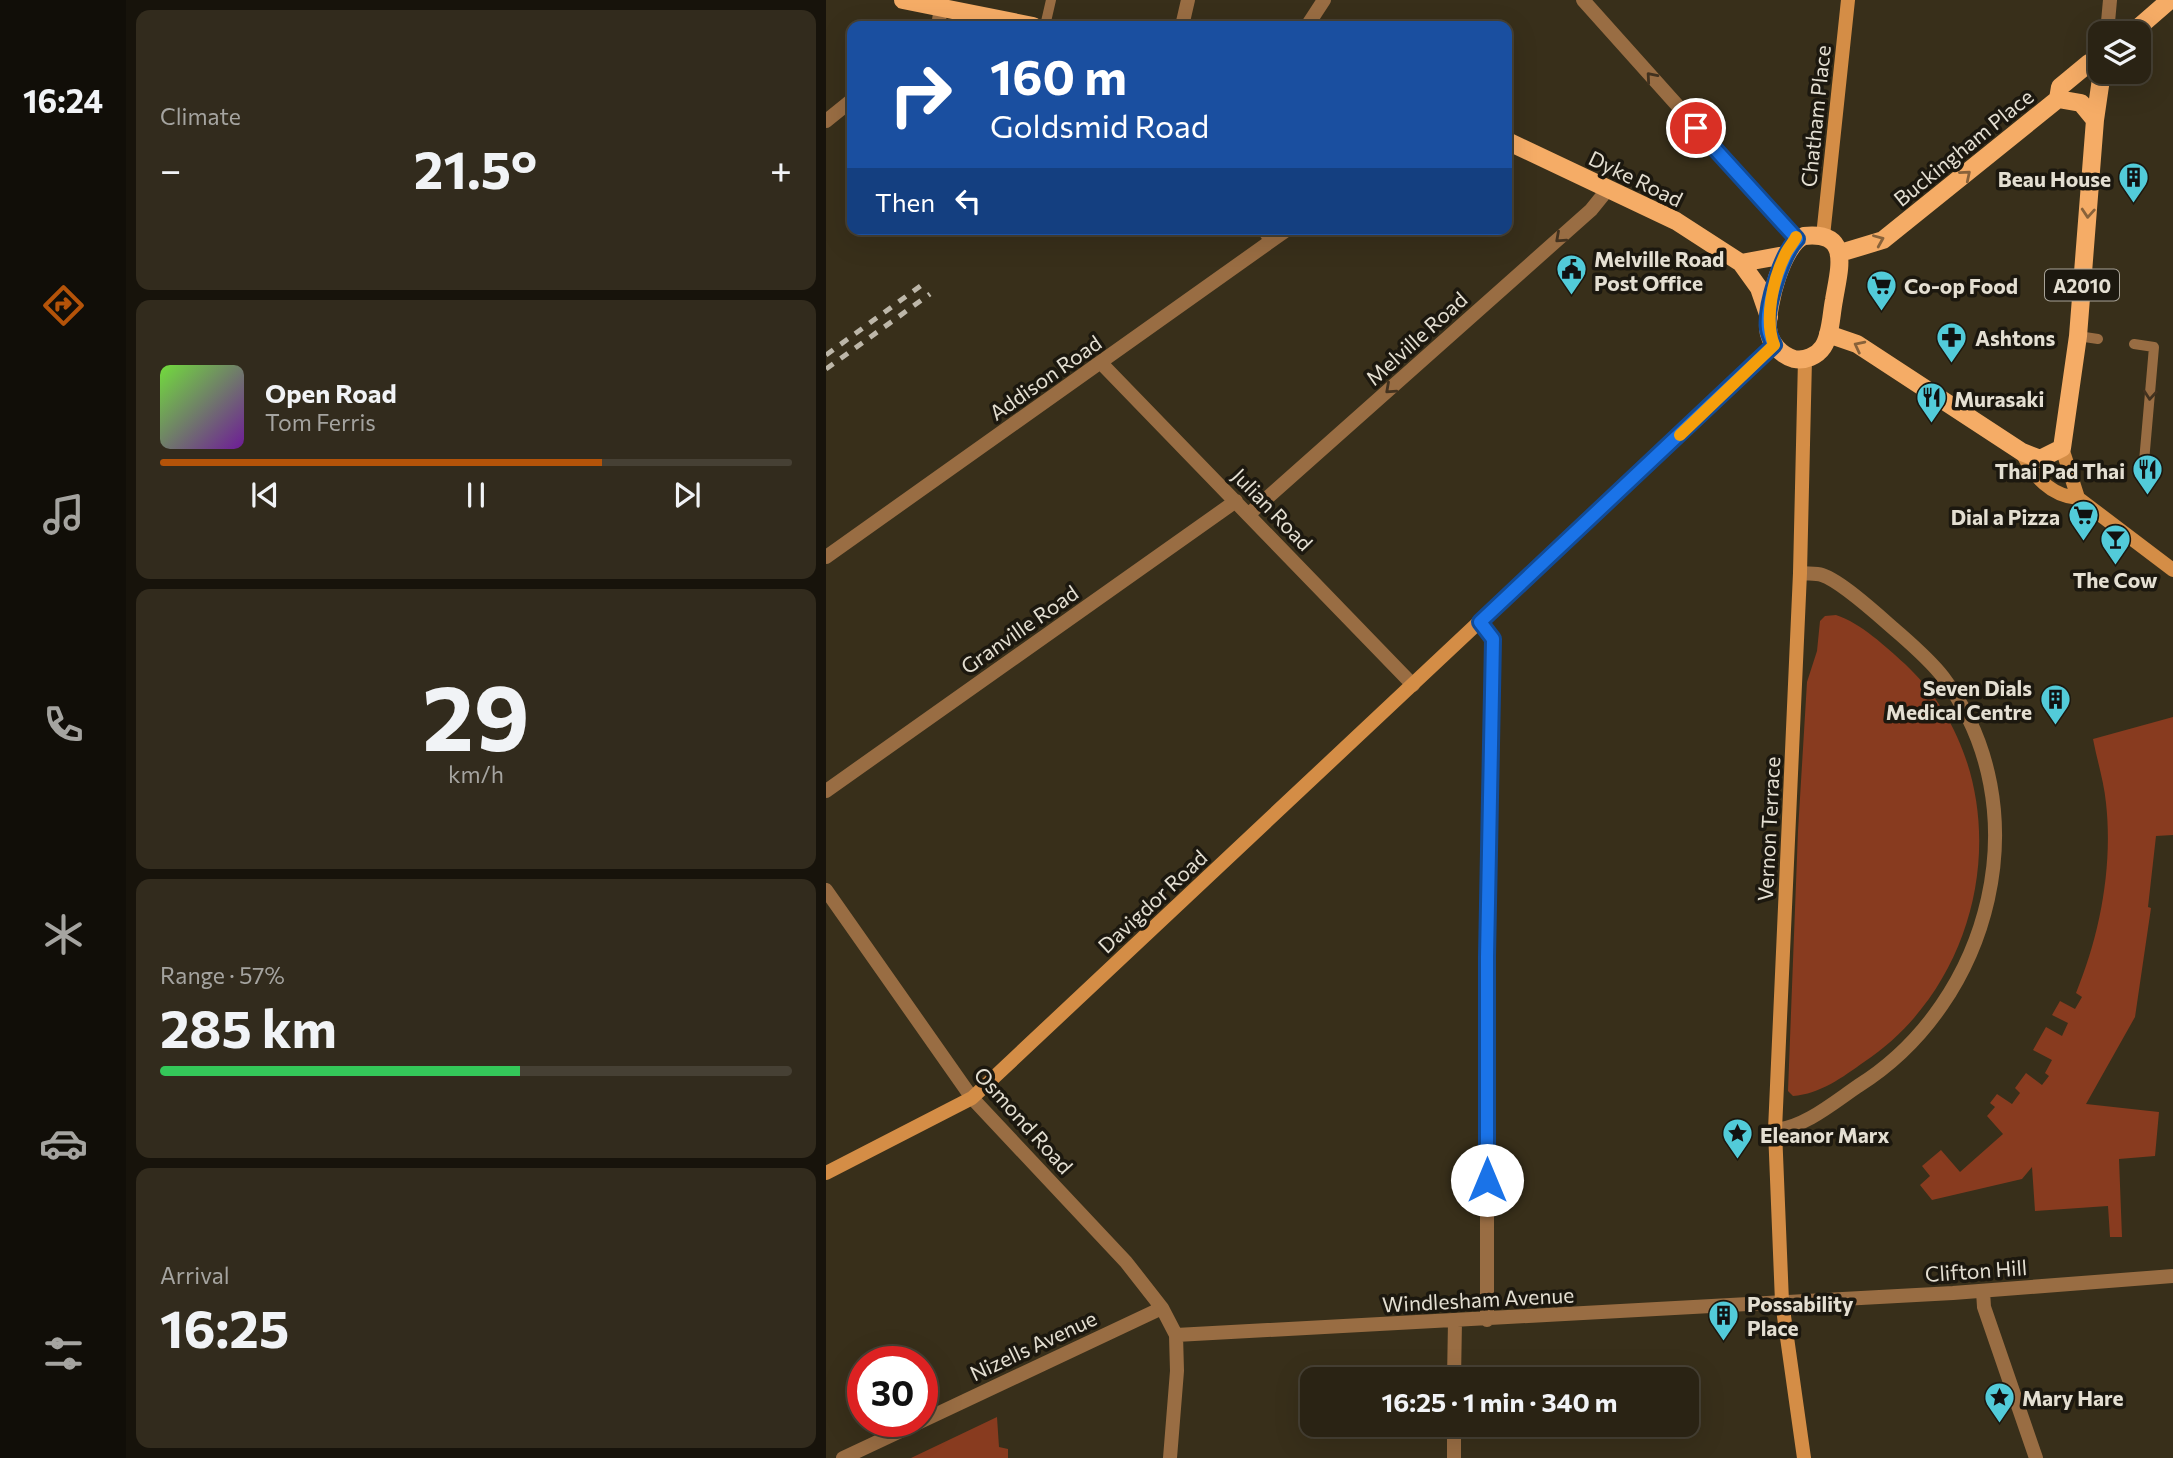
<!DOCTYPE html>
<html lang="en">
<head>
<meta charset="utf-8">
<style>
	body { margin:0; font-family:Commissioner,sans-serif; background:#322b1d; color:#f1f3f6; height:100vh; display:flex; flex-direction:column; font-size:26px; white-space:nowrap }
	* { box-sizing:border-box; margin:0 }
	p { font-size:23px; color:#a5a4a0 }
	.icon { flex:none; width:38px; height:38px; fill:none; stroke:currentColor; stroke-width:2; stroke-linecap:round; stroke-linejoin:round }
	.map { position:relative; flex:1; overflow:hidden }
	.details { display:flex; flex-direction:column; gap:10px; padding:10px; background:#17130b; width:700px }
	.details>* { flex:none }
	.guide { position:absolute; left:21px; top:21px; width:665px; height:214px; border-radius:14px; box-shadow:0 7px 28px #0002,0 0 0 2px #464034; background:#1a4fa0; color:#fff; overflow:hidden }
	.buttons { position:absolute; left:1262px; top:21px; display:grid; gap:14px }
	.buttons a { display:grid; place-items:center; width:63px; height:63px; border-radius:14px; background:#2a2314; box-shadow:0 7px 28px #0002,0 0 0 2px #464034; font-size:35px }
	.speed { position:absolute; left:21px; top:1346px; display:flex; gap:14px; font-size:35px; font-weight:700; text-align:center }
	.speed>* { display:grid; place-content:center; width:91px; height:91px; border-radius:50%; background:#2a2314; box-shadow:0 7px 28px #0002,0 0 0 2px #464034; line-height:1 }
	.speed .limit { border:10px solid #d22; background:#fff; color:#111 }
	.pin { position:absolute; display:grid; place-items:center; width:60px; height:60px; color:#fff; margin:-30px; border:4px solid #fff; border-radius:50%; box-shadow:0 2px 7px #0007 }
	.me { position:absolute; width:77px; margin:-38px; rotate:0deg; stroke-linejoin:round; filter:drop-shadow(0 0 5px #0008) }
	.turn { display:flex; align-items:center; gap:24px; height:147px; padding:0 28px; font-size:32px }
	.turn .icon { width:91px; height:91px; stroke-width:2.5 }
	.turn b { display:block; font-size:49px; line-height:60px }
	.then { display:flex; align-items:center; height:66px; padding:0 28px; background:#0003; gap:14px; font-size:26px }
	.big { font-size:52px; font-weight:700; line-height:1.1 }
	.details .card { flex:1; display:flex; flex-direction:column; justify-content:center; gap:10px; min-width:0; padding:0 24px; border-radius:14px; background:#322b1d }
	.details .dial { align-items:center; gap:0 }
	.dial b { font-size:91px; line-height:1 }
	.song { display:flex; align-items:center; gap:21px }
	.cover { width:84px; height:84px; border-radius:10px; background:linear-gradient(135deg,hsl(100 70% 55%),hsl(280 70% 35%)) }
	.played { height:7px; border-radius:4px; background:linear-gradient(90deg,#b45309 70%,#464034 70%) }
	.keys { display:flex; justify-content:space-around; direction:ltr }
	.heat { display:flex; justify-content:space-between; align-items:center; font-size:38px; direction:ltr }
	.charge { height:10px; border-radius:5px; background:linear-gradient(90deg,#34c759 57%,#464034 0) }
	.trip { position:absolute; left:474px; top:1367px; width:399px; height:70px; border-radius:14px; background:#2a2314; box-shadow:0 7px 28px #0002,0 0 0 2px #464034; font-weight:700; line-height:70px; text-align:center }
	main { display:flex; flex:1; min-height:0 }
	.tabs { display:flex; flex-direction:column; width:126px; justify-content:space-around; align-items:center; background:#110e08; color:#a5a4a0 }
	.tabs .icon { width:49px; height:49px }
	.tabs .selected { color:#b45309 }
	.tabs b { font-size:32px; color:#f1f3f6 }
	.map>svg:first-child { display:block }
</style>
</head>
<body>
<main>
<nav class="tabs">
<b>16:24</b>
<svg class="icon selected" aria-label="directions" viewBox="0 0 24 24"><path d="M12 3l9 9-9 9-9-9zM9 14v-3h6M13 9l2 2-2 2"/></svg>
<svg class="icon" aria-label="music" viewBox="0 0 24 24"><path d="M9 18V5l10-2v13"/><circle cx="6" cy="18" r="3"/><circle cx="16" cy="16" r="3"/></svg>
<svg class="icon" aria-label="phone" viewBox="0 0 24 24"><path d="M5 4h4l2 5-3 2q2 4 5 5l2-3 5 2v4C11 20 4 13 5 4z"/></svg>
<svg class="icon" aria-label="climate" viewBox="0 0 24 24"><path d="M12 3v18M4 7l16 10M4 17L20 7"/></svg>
<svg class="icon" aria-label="car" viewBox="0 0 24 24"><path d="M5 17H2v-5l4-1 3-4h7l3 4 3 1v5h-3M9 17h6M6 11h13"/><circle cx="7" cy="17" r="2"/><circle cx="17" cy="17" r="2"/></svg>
<svg class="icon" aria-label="filters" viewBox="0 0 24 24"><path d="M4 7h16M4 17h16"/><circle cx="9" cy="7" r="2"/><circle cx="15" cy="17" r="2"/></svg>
</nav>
<section class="details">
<div class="card"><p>Climate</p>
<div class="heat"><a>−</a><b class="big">21.5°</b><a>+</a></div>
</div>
<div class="card">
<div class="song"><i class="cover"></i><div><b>Open Road</b><p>Tom Ferris</p></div></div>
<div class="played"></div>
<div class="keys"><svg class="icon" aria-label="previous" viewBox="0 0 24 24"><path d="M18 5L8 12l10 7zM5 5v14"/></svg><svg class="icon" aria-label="pause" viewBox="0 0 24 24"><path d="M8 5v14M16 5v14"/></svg><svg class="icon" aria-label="next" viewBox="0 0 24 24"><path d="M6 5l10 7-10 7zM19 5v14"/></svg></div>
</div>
<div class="card dial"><b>29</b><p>km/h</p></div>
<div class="card"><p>Range · 57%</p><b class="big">285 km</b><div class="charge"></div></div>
<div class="card"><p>Arrival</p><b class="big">16:25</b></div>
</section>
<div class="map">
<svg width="1347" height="1458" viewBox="0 0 1347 1458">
	<rect width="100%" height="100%" fill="#382f1a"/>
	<!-- green -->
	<path fill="#883b1f" d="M 1010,615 C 1035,623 1060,647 1079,664 C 1196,774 1169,975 1038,1062 C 1017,1077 994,1094 967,1096 L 962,1091 L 972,831 L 981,682 L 991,651 L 994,621 L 999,616 Z
		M 1347,717 L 1347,835 L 1330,836 L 1322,907 L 1325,908 L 1309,1017 L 1260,1104 L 1333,1112 L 1329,1156 L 1293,1159 L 1296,1237 L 1284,1237 L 1282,1206 L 1209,1211 L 1206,1167 L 1196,1179 L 1106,1200 L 1094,1185 L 1104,1176 L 1096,1166 L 1115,1150 L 1134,1172 L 1177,1134 L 1161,1116 L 1169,1107 L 1164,1103 L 1171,1094 L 1186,1104 L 1194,1093 L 1189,1088 L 1200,1073 L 1216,1085 L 1223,1076 L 1219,1073 L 1226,1060 L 1207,1050 L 1220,1027 L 1236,1036 L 1242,1023 L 1226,1015 L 1234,1001 L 1249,1009 L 1256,997 L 1250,993 C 1274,935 1287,867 1280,803 C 1278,782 1271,760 1267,739 Z
		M 171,1417 L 173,1447 L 182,1449 L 182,1458 L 85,1458 Z"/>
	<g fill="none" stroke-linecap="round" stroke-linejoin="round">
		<!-- lane -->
		<path stroke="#996d43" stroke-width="10" d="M 219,26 L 225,0
			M 435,229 L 444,242
			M 1252,336 L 1272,339
			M 1308,344 L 1328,347 L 1317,473"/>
		<!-- street -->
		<path stroke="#996d43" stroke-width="14" d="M 757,0 L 971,239
			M 112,26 L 115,8
			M 356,26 L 362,0
			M 481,26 L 498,0
			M 1281,33 L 1284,0
			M 0,121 L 26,100
			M 275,363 L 587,685
			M 423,514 L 765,210 L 782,189
			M 0,557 L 462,229
			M 654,622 L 667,639 L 661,957 L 661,1320
			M 0,791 L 410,501
			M 0,890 L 146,1098 L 300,1262 L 336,1308 L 350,1335 L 351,1371 L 344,1458
			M 949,1130 C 979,1127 1007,1103 1032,1086 C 1166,1002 1216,808 1117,677 C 1103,659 1085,644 1068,629 C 1052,615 1015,581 996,575 C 990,573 981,574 974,573
			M 1157,1291 L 1158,1307 L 1210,1458
			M 350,1335 L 1127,1293 L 1347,1276
			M 628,1379 L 629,1321
			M 96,1421 L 336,1308
			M 628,1424 L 628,1458
			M 17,1458 L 96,1421"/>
		<!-- secondary -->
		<path stroke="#d48d46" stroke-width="14" d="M 997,236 L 1022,0
			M 1236,448 L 1252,498
			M 1196,452 C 1207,476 1225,496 1252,498 L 1347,570
			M 0,1173 L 146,1098 L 948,345
			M 978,1458 L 956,1302 L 949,1130 L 974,573 L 979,359"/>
		<!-- primary -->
		<path stroke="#f5ac66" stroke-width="18" d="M 77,0 L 207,26
			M 1306,33 L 1344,0
			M 1232,99 L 1255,103 L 1269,120
			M 681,141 L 850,221 L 915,263 L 933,288 L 943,317
			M 978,236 C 1026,231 1013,269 1008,300 C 1005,315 1005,335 997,347 C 991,356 979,361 968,359 C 955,355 943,343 942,328 C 941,305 956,245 978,236 Z
			M 1014,253 L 1057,240 L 1232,99 L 1234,87 L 1263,63 L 1274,59
			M 915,263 L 959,255
			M 1002,334 L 1031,344 L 1196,452 L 1214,459 L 1236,448 L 1252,336 L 1269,120 L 1276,72"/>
		<!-- rail -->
		<path stroke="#bdb7a9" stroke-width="5" stroke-dasharray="9 9" stroke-linecap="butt" d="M 0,355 L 97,284
			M 0,369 L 104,294"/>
	</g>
	<!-- one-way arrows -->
	<defs><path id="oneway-chevron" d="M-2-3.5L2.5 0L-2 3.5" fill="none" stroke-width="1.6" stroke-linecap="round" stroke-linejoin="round" transform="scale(1.75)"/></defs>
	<g stroke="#42321f">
		<use href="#oneway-chevron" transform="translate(825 77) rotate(-131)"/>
		<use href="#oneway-chevron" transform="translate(734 238) rotate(138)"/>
		<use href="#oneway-chevron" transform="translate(564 389) rotate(138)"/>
		<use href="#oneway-chevron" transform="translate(1324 395) rotate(95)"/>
	</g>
	<g stroke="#88623a">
		<use href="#oneway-chevron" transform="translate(1140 175) rotate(-40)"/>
		<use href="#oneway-chevron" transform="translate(1262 213) rotate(94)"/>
		<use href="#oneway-chevron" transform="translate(1053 240) rotate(-23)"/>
		<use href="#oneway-chevron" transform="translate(1033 346) rotate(-153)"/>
	</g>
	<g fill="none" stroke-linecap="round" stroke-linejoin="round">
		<defs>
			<path id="route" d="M 661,1180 L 661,957 L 667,639 L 654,622 L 948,345 C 946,341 943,335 942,329 C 939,307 956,254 971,239 L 870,128"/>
		</defs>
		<!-- route casing -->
		<use href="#route" stroke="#114b97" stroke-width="18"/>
		<!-- route -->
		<use href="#route" stroke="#1a73e8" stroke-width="12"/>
		<!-- slow -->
		<path stroke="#f59e0b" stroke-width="12" d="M 854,435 L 948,345 C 938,319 947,280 959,255 C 962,248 968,242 970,237"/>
	</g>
	<!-- icons -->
	<defs>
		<symbol id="building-pin" viewBox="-11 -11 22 30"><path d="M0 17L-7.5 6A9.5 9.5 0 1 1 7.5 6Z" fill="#52cbd9" stroke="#1c180f"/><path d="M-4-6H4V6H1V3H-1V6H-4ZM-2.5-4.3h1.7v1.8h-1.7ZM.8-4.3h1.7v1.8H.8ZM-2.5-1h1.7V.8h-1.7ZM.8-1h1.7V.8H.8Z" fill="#111"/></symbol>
		<symbol id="civic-pin" viewBox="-11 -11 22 30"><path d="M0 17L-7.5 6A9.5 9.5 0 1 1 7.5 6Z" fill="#52cbd9" stroke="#1c180f"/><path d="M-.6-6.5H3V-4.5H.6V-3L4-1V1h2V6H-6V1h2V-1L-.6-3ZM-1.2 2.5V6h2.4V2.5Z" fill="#111"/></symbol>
		<symbol id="supermarket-pin" viewBox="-11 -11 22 30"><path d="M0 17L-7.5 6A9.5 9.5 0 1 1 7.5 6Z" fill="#52cbd9" stroke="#1c180f"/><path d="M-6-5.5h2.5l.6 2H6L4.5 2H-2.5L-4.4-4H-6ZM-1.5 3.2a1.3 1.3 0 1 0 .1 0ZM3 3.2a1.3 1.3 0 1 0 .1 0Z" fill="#111"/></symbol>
		<symbol id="pharmacy-pin" viewBox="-11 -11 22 30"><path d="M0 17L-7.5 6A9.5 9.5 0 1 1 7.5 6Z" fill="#52cbd9" stroke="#1c180f"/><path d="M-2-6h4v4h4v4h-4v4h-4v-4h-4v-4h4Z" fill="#111"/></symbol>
		<symbol id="restaurant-pin" viewBox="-11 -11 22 30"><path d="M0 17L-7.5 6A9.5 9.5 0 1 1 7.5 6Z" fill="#52cbd9" stroke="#1c180f"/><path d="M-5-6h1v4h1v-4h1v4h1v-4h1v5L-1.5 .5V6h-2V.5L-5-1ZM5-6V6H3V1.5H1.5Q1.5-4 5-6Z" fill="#111"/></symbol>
		<symbol id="bar-pin" viewBox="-11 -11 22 30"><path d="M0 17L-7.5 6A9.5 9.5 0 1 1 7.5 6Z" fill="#52cbd9" stroke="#1c180f"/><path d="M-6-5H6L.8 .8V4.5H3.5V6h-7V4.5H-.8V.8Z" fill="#111"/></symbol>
		<symbol id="sight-pin" viewBox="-11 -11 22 30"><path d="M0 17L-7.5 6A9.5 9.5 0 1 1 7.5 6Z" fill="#52cbd9" stroke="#1c180f"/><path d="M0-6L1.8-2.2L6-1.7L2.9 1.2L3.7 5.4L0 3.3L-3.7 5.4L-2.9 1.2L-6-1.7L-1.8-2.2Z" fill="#111"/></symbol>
	</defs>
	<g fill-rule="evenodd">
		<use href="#building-pin" x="1290" y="160" width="35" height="47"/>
		<use href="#civic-pin" x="728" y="252" width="35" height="47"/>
		<use href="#supermarket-pin" x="1038" y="268" width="35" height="47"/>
		<use href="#pharmacy-pin" x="1108" y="320" width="35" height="47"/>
		<use href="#restaurant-pin" x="1088" y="380" width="35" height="47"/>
		<use href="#restaurant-pin" x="1304" y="452" width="35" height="47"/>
		<use href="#supermarket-pin" x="1240" y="498" width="35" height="47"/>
		<use href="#bar-pin" x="1272" y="522" width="35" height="47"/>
		<use href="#building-pin" x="1212" y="682" width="35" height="47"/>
		<use href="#sight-pin" x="894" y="1116" width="35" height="47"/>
		<use href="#building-pin" x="880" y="1298" width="35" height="47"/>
		<use href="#sight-pin" x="1156" y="1380" width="35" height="47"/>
	</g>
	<g text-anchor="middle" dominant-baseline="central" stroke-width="7" stroke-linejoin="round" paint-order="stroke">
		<!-- shield labels -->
		<rect fill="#1c180f" stroke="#a8a398" stroke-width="2" x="1219" y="269.5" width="74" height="31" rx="5"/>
		<g font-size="19" font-weight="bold" fill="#e4dfd2">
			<text x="1256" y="285">A2010</text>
		</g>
		<!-- street labels -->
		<g font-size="21" fill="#e4dfd2" stroke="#1c180f">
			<text transform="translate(989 116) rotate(-84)">Chatham Place</text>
			<text transform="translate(1137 147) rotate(-39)">Buckingham Place</text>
			<text transform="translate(810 178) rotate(26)">Dyke Road</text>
			<text transform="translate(590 338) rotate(-42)">Melville Road</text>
			<text transform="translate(219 377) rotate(-35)">Addison Road</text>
			<text transform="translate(447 509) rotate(46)">Julian Road</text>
			<text transform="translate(193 629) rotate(-35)">Granville Road</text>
			<text transform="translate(942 829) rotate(-87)">Vernon Terrace</text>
			<text transform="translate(326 901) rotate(-43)">Davigdor Road</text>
			<text transform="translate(198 1120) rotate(48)">Osmond Road</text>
			<text transform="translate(1150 1270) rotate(-4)">Clifton Hill</text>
			<text transform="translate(652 1299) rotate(-3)">Windlesham Avenue</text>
			<text transform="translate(207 1345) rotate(-25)">Nizells Avenue</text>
		</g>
		<!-- poi labels -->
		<g font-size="21" font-weight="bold" fill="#e4dfd2" stroke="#1c180f" text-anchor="start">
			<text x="1285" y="178" text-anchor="end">Beau House</text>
			<text x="768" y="258">Melville Road<tspan x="768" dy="24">Post Office</tspan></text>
			<text x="1078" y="285">Co-op Food</text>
			<text x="1149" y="337">Ashtons</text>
			<text x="1128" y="398">Murasaki</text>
			<text x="1299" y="470" text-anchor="end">Thai Pad Thai</text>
			<text x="1234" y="516" text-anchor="end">Dial a Pizza</text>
			<text x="1289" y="579" text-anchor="middle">The Cow</text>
			<text x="1206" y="687" text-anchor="end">Seven Dials<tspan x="1206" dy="24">Medical Centre</tspan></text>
			<text x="934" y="1134">Eleanor Marx</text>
			<text x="921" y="1303">Possability<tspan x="921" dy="24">Place</tspan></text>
			<text x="1196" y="1397">Mary Hare</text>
		</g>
	</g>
</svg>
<div class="buttons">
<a><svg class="icon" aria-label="layers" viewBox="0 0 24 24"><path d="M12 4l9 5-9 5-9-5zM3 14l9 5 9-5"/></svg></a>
</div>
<div class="speed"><div class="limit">30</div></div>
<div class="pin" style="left:870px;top:128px;background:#d93025"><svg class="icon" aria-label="arrive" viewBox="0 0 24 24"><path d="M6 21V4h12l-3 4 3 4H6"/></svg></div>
<svg class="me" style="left:661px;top:1180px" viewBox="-20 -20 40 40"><circle r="19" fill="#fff"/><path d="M0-13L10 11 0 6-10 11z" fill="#1a73e8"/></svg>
<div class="trip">16:25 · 1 min · 340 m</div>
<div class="guide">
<div class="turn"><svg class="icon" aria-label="right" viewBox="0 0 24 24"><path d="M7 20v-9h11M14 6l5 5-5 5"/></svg><div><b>160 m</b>Goldsmid Road</div></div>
<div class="then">Then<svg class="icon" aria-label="left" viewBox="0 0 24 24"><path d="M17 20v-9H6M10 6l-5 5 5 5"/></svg></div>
</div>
</div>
</main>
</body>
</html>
